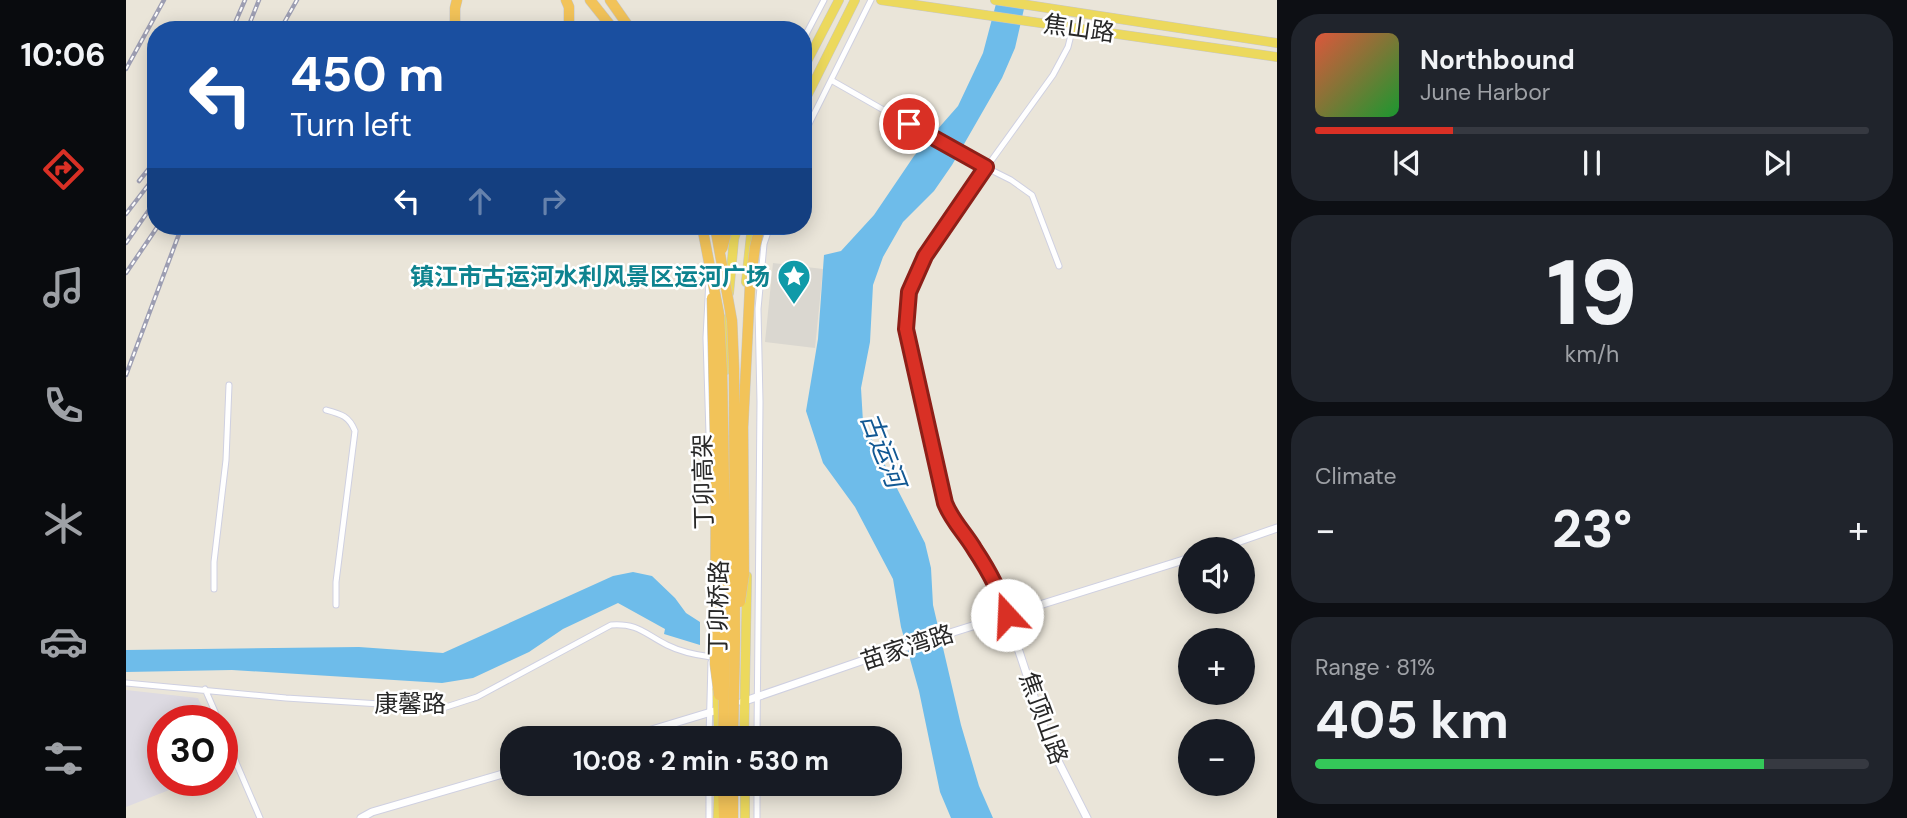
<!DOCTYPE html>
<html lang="en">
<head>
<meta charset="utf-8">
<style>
	body { margin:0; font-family:"DM Sans","Noto Sans SC",sans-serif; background:#20242c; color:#f1f3f6; height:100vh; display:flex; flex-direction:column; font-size:26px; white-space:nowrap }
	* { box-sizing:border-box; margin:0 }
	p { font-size:23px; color:#9ea1a6 }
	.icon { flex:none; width:38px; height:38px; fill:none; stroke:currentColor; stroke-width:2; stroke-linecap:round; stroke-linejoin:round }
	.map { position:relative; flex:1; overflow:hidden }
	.details { display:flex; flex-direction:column; gap:14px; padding:14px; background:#0d0f14; width:630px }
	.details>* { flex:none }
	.top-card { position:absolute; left:21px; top:21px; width:665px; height:214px; border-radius:28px; box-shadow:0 4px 18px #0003; background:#1a4fa0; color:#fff; overflow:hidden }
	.controls { position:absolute; left:1052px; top:537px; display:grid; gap:14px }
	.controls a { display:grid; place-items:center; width:77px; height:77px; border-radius:50%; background:#171b24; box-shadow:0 4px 18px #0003; font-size:35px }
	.speed { position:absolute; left:21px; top:705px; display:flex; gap:14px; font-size:35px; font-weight:700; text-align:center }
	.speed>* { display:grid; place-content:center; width:91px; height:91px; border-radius:50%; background:#171b24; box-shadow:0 4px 18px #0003; line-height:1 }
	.speed .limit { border:10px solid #d22; background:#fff; color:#111 }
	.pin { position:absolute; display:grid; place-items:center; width:60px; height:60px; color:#fff; margin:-30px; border:4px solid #fff; border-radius:50%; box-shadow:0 2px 7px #0007 }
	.me { position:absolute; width:77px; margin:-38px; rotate:340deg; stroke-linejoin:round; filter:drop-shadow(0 0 5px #0008) }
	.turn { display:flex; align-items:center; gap:24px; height:147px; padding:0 28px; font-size:32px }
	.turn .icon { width:91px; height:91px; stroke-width:2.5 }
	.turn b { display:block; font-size:49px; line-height:60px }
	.lanes { display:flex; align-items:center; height:66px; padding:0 28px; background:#0003; justify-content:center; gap:35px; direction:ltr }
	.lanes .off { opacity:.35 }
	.big { font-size:52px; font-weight:700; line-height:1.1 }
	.details .card { flex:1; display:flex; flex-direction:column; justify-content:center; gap:10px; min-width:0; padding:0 24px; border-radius:28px; background:#20242c }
	.details .dial { align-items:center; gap:0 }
	.dial b { font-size:91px; line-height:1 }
	.song { display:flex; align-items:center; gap:21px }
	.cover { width:84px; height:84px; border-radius:10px; background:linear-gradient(135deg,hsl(10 70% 55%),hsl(130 70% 35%)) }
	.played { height:7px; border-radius:4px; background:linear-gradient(90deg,#d93025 25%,#363941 25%) }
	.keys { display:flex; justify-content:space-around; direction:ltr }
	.heat { display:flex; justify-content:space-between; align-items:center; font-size:38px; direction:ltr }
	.charge { height:10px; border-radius:5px; background:linear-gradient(90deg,#34c759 81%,#363941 0) }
	.trip { position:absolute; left:374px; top:726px; width:402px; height:70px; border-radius:28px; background:#171b24; box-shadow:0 4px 18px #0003; font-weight:700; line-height:70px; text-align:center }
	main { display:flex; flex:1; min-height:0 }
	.tabs { display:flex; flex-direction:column; width:126px; justify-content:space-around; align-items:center; background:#090b0e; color:#9ea1a6 }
	.tabs .icon { width:49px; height:49px }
	.tabs .selected { color:#d93025 }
	.tabs b { font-size:32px; color:#f1f3f6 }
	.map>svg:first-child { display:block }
</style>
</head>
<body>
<main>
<nav class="tabs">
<b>10:06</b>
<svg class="icon selected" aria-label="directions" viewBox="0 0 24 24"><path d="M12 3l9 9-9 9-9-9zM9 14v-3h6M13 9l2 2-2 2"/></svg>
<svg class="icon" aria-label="music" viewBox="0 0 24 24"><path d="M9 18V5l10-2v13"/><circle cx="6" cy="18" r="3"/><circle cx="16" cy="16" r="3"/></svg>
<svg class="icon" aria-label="phone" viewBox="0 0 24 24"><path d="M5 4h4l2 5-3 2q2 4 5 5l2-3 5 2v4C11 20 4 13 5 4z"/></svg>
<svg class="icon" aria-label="climate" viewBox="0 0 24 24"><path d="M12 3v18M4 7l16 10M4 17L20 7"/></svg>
<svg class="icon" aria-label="car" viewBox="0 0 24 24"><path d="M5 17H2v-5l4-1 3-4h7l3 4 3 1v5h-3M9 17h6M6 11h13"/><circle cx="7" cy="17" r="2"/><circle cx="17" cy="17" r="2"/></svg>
<svg class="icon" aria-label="filters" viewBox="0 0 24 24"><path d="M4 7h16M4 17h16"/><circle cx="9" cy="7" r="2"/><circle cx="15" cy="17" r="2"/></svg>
</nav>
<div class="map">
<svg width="1151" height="818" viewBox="0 0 1151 818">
	<rect width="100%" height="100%" fill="#eae5d9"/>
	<!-- industrial -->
	<path fill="#dddae2" d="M 0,690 L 72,698 L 82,721 L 37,721 L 37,780 L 66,781 L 0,807 Z"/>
	<!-- plaza -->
	<path fill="#dad7d0" d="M 647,263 L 697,269 L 689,348 L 639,342 Z"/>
	<!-- water -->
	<path fill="#6ebcea" d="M 871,0 L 900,0 L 889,48 L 876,78 L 826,165 L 808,191 L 777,222 L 757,257 L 747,285 L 744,342 L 735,388 L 737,422 L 799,543 L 805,568 L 807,605 L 835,725 L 853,786 L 867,818 L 825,818 L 814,792 L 793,691 L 775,627 L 767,579 L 729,507 L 697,463 L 680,411 L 692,339 L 698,255 L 715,251 L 748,215 L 788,156 L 832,106 L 857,53 Z
		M 507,572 L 526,576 L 549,598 L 560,613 L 574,622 L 574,645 L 538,634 L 539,629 L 492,603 L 437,629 L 403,652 L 347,678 L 316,683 L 106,670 L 0,672 L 0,650 L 233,647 L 317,653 L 487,576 Z"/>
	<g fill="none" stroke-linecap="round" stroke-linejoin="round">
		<defs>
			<path id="minor" d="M 677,40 L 698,0
				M 705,80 L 847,161 L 885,180 L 906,195 L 933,266
				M 677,136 L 745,0
				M 583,280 L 580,338 L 585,498
				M 200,410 C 215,414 223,416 229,431 L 210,582 L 210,605
				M 88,589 L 88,562 L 100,460 L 103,385
				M 881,615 C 873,591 863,571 849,550 C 839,533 826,521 819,503 L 781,329 L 783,292 L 799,256 L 819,225 L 927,75 L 942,47 L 947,27
				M 0,683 L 160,698 L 317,708 L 351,697 L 485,625 C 512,623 519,634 541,645 C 555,652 570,655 585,657
				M 79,689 L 93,721
				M 96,730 L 134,818
				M 583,738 L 585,662
				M 631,738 L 634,402 L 632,309 L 638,244 L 644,226
				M 583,818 L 583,784
				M 631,818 L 631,784"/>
			<path id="tertiary" d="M 1088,550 L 1151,528
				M 881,615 L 924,745 L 961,818
				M 616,702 L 741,659 L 1064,558
				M 499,738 L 595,709
				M 235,818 L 246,812 L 387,771"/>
			<path id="primary" d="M 755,0 L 1151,57
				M 869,0 L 1151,43
				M 677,69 L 713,0
				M 677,104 L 729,0
				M 620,282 L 626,226
				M 603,293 L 608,239 L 612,226
				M 600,370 L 602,318
				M 591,689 L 593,737
				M 618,738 L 621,576
				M 619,784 L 619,818
				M 592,818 L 593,784"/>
			<path id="trunk" d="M 440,0 L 443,7 L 443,30
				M 464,0 L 488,30
				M 484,0 L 505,30
				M 329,30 L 329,8 L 331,0
				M 597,784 L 598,818
				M 607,784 L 607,818"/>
		</defs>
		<!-- minor casing -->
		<use href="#minor" stroke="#cfd0e1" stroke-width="7"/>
		<!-- tertiary casing -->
		<use href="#tertiary" stroke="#cfd0e1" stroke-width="9"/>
		<!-- primary casing -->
		<use href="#primary" stroke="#c7c7c7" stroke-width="10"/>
		<!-- trunk casing -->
		<use href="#trunk" stroke="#c7c7c7" stroke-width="11"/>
		<!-- minor -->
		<use href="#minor" stroke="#fff" stroke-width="5"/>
		<!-- tertiary -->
		<use href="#tertiary" stroke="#fff" stroke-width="7"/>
		<!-- primary -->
		<use href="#primary" stroke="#ecd95d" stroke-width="9"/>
		<!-- trunk -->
		<use href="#trunk" stroke="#f2c359" stroke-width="10"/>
		<defs>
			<path id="rail" d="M 106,30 L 119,0
				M 121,30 L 133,0
				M 154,30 L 171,0
				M 0,69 L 38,0
				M 13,181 L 30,160
				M 0,214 L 30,175
				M 0,243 L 30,200
				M 0,273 L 32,226
				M 0,375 L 56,226"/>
		</defs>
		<!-- rail casing -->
		<use href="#rail" stroke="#9d9eb2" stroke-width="4.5"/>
		<!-- rail -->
		<use href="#rail" stroke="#fff" stroke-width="2" stroke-dasharray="5" stroke-linecap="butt"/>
		<defs>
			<path id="trunk-bridge" d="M 576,226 L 593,314 L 596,371 L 600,583 L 597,738
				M 589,226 L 606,321 L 608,369 L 609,641 L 607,738
				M 596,249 L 602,226
				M 586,298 L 590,477 L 589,664 L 593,695
				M 614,602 L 618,575 L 617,427 L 624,286 L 629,247 L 634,226"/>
		</defs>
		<!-- trunk-bridge casing -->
		<use href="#trunk-bridge" stroke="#c7c7c7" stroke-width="11" stroke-linecap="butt"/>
		<!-- trunk-bridge -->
		<use href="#trunk-bridge" stroke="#f2c359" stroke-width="10"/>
	</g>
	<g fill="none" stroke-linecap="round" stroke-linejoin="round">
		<defs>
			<path id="route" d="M 783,124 L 860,167 L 799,256 L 783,292 L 780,329 L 819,503 C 826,521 839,533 849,550 C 863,571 874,591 881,615"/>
		</defs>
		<!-- route casing -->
		<use href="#route" stroke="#8d1f18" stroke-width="18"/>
		<!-- route -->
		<use href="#route" stroke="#d93025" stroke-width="12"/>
	</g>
	<!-- icons -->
	<defs>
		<symbol id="sight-pin" viewBox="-11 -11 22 30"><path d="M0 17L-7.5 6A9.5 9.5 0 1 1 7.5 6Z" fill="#0f9aa8" stroke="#fff"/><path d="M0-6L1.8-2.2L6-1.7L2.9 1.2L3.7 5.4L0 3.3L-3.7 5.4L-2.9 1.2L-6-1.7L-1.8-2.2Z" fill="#fff"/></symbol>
	</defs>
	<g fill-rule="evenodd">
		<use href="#sight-pin" x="649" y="257" width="38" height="52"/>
	</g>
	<g text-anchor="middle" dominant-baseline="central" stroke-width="5" stroke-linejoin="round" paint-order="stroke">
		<!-- street labels -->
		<g font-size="24" fill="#282828" stroke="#fff">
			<text transform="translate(953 28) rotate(8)">焦山路</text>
			<text transform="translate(577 482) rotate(-91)">丁卯高架</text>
			<text transform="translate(592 608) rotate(-89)">丁卯桥路</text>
			<text transform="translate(781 647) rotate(-18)">苗家湾路</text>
			<text x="284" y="703">康馨路</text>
			<text transform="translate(918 718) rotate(70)">焦顶山路</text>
		</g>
		<!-- culture labels -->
		<g font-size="24" font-weight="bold" fill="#0d838f" stroke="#fff" text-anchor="end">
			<text x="644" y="276">镇江市古运河水利风景区运河广场</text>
		</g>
		<!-- water labels -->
		<g font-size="26" font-style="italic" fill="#115893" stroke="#fff">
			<text transform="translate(757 450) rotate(69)">古运河</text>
		</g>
	</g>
</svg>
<div class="controls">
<a><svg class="icon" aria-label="sound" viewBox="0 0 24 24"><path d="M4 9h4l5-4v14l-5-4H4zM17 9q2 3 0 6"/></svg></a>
<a>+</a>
<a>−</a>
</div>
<div class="speed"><div class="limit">30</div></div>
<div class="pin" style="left:783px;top:124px;background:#d93025"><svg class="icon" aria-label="arrive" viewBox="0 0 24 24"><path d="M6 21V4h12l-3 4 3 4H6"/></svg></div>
<svg class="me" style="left:881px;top:615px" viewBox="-20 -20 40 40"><circle r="19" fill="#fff"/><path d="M0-13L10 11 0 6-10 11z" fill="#d93025"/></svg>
<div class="trip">10:08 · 2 min · 530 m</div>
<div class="top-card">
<div class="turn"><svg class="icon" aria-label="left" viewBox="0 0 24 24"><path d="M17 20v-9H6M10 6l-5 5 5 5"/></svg><div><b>450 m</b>Turn left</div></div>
<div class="lanes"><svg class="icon" aria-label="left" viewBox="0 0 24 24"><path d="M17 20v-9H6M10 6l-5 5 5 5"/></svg><svg class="icon off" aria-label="ahead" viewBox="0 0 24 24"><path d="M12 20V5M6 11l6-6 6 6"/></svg><svg class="icon off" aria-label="right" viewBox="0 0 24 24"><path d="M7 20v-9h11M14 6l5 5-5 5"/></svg></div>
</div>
</div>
<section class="details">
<div class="card">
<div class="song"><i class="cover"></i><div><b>Northbound</b><p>June Harbor</p></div></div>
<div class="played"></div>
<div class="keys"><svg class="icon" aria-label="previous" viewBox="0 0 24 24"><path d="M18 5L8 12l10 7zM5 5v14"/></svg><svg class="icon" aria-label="pause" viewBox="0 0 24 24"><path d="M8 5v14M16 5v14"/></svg><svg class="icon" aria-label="next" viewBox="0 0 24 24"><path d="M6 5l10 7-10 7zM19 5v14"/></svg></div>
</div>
<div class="card dial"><b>19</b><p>km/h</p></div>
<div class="card"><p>Climate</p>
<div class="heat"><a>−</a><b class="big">23°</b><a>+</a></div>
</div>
<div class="card"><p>Range · 81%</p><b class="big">405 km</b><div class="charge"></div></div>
</section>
</main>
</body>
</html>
